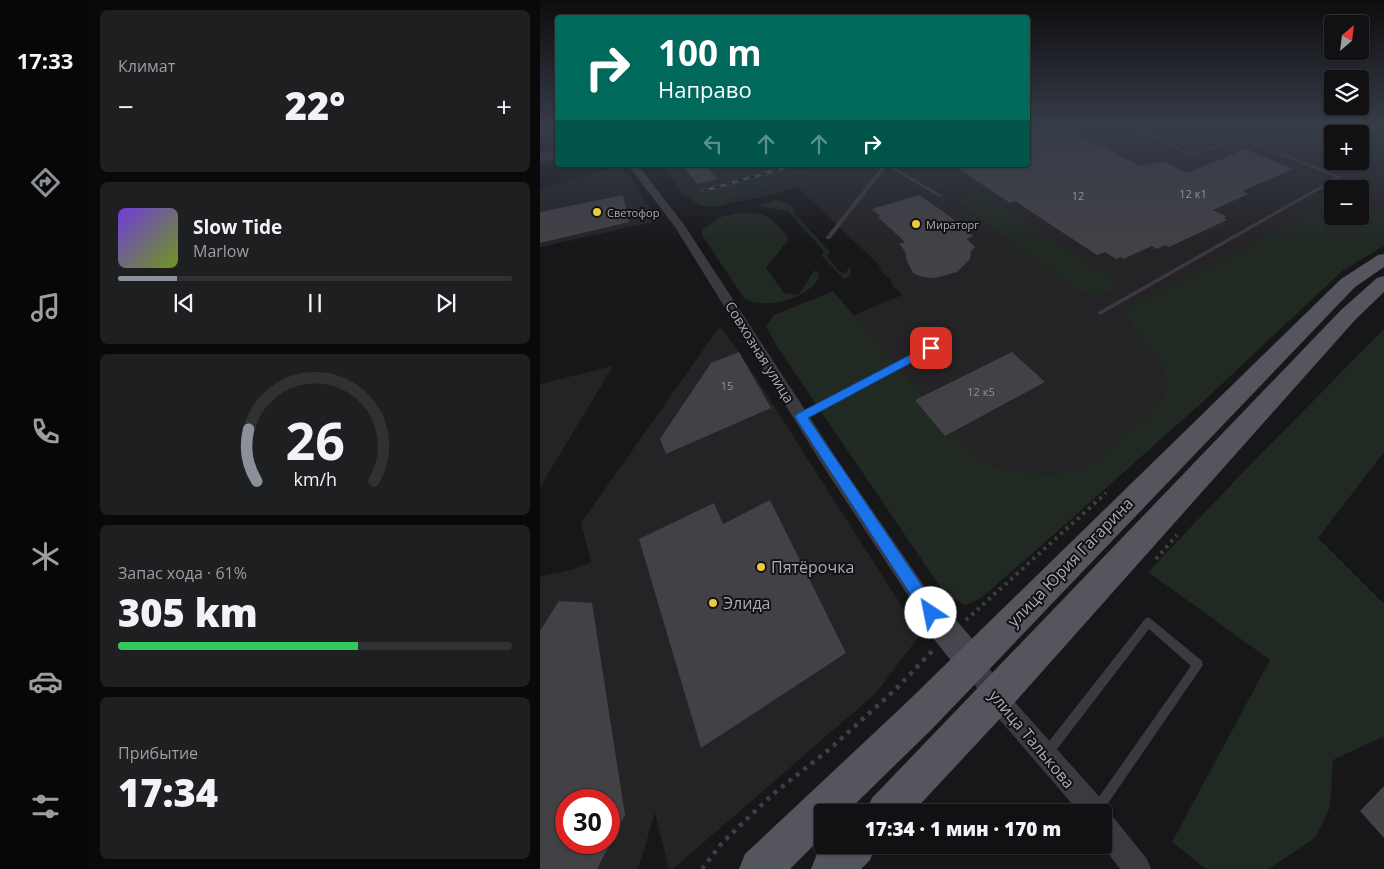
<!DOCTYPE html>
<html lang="ru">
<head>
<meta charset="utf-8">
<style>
	body { margin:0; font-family:"Open Sans",sans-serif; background:#1e1f21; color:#f1f3f6; height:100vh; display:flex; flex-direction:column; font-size:19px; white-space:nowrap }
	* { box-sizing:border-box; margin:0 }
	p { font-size:16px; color:#9c9da0 }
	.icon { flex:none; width:28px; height:28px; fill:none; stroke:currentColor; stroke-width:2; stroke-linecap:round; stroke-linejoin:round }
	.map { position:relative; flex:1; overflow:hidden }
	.drawer { display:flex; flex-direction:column; gap:10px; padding:10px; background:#09090a; width:450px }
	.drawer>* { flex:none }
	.guide { position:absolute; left:15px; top:15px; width:475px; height:152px; border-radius:5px; box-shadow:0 1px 4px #0004,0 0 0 1px #303133; background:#00695c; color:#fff; overflow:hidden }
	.needle { width:32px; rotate:28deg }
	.buttons { position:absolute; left:784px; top:15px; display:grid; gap:10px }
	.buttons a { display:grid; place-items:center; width:45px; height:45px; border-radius:5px; background:#111113; box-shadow:0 1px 4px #0004,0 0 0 1px #303133; font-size:25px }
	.speed { position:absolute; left:15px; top:789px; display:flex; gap:10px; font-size:25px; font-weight:700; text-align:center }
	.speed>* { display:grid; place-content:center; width:65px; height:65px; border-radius:50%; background:#111113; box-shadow:0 1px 4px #0004,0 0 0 1px #303133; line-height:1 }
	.speed .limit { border:8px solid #d22; background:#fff; color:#111 }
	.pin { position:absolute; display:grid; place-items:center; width:42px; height:42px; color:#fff; margin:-21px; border-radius:10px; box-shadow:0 2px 8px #0006 }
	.me { position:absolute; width:55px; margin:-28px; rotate:326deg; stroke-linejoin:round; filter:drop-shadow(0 0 4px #0008) }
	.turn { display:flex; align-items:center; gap:18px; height:105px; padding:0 20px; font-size:22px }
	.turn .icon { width:65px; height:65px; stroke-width:2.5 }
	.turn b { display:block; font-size:35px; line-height:42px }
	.lanes { display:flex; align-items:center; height:48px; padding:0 20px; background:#0003; justify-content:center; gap:25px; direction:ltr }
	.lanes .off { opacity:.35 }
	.big { font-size:38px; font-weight:800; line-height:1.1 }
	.drawer .widget { flex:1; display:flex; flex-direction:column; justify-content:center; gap:8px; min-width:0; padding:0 18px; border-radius:8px; background:#1e1f21 }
	.drawer .dial { align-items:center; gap:0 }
	.dial svg { height:130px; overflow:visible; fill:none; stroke:#303133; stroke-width:7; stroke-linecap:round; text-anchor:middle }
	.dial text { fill:#f1f3f6; stroke:none }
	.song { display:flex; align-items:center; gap:15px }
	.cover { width:60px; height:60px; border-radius:8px; background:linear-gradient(135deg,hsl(260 70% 55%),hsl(80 70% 35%)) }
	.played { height:5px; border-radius:2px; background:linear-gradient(90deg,#8c9099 15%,#303133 15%) }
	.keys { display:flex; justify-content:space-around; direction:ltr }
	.heat { display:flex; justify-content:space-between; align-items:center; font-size:28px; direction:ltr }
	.charge { height:8px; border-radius:4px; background:linear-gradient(90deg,#34c759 61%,#303133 0) }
	.trip { position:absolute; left:274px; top:804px; width:298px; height:50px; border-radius:5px; background:#111113; box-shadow:0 1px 4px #0004,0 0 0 1px #303133; font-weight:800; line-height:50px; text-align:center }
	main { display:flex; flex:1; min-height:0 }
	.tab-bar { display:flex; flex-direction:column; width:90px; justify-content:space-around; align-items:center; background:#070708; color:#9c9da0 }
	.tab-bar .icon { width:35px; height:35px }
	.tab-bar .current { color:#8c9099 }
	.tab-bar b { font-size:22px; color:#f1f3f6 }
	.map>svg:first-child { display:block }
</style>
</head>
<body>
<main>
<nav class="tab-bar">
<b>17:33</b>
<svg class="icon current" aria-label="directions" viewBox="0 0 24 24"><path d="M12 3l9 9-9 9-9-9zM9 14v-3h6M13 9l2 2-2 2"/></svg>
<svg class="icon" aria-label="music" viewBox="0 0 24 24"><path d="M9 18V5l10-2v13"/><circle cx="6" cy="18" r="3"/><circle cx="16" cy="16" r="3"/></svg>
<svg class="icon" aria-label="phone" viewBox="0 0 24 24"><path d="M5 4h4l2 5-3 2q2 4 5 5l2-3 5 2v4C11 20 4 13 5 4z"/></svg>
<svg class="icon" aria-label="climate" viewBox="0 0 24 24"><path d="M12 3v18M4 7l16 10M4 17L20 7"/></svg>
<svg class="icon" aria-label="car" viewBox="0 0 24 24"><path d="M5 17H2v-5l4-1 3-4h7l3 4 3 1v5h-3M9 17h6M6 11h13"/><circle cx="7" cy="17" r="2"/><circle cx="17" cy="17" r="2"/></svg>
<svg class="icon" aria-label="filters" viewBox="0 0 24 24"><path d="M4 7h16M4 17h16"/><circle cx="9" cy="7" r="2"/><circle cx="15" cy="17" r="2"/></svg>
</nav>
<section class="drawer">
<div class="widget"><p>Климат</p>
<div class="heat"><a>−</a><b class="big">22°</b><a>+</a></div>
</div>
<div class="widget">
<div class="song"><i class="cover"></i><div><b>Slow Tide</b><p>Marlow</p></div></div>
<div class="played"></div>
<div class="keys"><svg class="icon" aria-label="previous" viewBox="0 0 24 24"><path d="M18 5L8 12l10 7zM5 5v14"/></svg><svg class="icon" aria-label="pause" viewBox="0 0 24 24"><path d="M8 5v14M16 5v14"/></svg><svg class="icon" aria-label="next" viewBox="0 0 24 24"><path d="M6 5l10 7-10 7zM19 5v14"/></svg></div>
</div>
<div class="widget dial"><svg viewBox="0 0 100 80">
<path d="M14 69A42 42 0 1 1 86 69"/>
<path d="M14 69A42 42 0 0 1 9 37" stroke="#8c9099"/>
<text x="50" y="56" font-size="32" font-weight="700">26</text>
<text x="50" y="72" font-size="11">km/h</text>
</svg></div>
<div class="widget"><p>Запас хода · 61%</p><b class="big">305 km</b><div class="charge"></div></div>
<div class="widget"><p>Прибытие</p><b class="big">17:34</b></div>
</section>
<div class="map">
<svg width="844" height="869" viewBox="0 0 844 869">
	<rect width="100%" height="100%" fill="#171719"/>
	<!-- built -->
	<path fill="#242326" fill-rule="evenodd" d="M 488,125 L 844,125 L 844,215 L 828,216 L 429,576 L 257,339 L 362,295 L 352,285 L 351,280 L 341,271 L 339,265 L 257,187 L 224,197 L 168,207 L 142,195 L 123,165 L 488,165 ZM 792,134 L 820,134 L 820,161 L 792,161 ZM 792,189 L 820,189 L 820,216 L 792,216 Z
		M 79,165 L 91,177 L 117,221 L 0,247 L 0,190 Z
		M 180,326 L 209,367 L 380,635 L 336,693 L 133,869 L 129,869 L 115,813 L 98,869 L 0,869 L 0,578 L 2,576 L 31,570 L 51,562 L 41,523 ZM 26,800 L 69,800 L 69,842 L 26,842 Z
		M 73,366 L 0,487 L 0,384 Z"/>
	<!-- green -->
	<path fill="#212923" d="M 257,165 L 263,165 L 271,174 L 185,199 L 187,204 C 171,208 152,209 146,190 L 159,186 L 170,188 Z
		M 401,173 L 410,174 L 424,181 L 398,189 L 391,179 L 395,174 Z
		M 442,192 L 573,280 L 575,288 C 565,296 557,296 544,294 L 416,201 Z
		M 236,200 L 247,203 L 255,209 L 253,212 L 290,252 L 287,257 L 300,272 L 306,273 L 309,267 L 311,271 L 309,277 L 304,279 L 282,256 L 284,251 L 248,211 L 217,206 Z
		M 844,211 L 844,246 L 802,271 L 667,398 L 502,545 L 441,598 L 426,605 L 405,594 L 238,348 L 226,326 L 234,315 L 293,291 L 427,449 C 436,455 446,464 456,467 C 482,475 518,479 543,467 C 561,458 576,443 591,429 C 603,419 621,406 625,389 C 632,355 593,341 587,313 L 594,304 L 763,219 L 792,216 L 820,216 L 820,213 Z
		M 196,213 C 226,212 227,214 247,236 L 248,240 L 226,268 L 244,293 L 256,295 L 259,294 L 274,271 L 277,271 L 279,274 C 277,297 219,313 203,297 L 162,235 L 162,230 L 178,218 Z
		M 844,329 L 844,452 L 778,538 L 844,604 L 844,739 L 842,737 L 793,760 L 790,807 L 776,837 L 729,869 L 666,869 L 632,842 L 730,660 L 608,572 L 712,463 Z"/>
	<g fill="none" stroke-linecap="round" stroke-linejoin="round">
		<!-- stream -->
		<path stroke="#2e343d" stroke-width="3" d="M 0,161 L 18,156"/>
	</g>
	<!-- building -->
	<path fill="#424146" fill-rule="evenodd" d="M 488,125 L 518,125 L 601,166 L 623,161 L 647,173 L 706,149 L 753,169 L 702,191 L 708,194 L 673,210 L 687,217 L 684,218 L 687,220 L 629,247 L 625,245 L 617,249 L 612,246 L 583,259 L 581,257 L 576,259 L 565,252 L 557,255 L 475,201 L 470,203 L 413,165 L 488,165 Z
		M 142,165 L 165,165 L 177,179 L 157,184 Z
		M 83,195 L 89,222 L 0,243 L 0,212 Z
		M 379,195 L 407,214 L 433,236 L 427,239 L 435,247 L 431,251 L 430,259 L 417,272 L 395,278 L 382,277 L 373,273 L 367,261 L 365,251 L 359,244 L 365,242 L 338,217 L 340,216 L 332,209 Z
		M 199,352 L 231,408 L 126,454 L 120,439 L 171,363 Z
		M 472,352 L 505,382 L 405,436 L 375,400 Z
		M 230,500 L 306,653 L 161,748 L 99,539 L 174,503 L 183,524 Z
		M 19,601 L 52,603 L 85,815 L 57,869 L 0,869 L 0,631 ZM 26,800 L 69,800 L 69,842 L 26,842 Z
		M 844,786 L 844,838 L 820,811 Z"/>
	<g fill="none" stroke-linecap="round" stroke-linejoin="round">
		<!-- path-far1 -->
		<path stroke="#3e3f45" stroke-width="4" stroke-dasharray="3 4.5" stroke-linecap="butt" d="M 616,559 L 637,535
			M 426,620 L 566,493"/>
		<!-- path -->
		<path stroke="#3e3f45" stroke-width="4.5" stroke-dasharray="4 5.5" stroke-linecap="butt" d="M 162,869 L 182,843 L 233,794 L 291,748 L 357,688 L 394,649"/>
		<!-- lane -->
		<path fill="#3a3a40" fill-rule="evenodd" d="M 587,125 L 592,125 L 652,154 L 700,137 L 802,177 L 560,315 L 557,313 L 558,312 L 796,177 L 700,139 L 653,156 L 651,156 Z
			M 343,165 L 351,165 L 403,196 L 399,197 L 347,166 L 290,239 L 286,239 L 286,237 Z
			M 389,346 L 391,346 L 394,348 L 264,419 L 258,419 L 257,417 L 258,415 Z
			M 608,617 L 611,619 L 662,661 L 663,665 L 562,812 L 554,812 L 552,808 L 554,804 L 651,666 L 609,629 L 511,757 L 507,759 L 503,757 L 501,753 L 503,749 L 605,619 Z"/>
		<!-- street -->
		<path fill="#3a3a40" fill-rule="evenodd" d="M 18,149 L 18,155 L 0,160 L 0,154 Z
			M 88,165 L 98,165 L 145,226 L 297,459 L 398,606 L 401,613 L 398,620 L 391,623 L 384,620 L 285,469 L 135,227 Z
			M 432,651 L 440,654 L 463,689 L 565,803 L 569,812 L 607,859 L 611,869 L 580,869 L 562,845 L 562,812 L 539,812 L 447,705 L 421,662 L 424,654 Z"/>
		<!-- secondary -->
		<path fill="#46474e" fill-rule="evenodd" d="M 391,599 L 401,603 L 443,651 L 447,662 L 443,673 L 432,677 L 421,673 L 381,623 L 377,613 L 381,603 Z"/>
		<!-- primary -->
		<path fill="#54555d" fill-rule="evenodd" d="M 844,254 L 844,267 L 815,287 L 392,729 L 307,812 L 282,812 L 282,837 L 250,869 L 199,869 L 205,854 L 366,703 L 801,279 L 838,255 Z
			M 844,276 L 844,292 L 815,320 L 468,710 L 373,812 L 326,812 L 332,798 L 801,310 L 837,278 Z
			M 286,845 L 336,845 L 330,860 L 321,869 L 271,869 L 277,854 Z"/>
		<defs>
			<path id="rail" d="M 163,191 L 254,165"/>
		</defs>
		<!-- rail casing -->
		<use href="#rail" stroke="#4d4e55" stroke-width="3"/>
		<!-- rail -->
		<use href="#rail" stroke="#121214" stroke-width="2" stroke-dasharray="6" stroke-linecap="butt"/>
	</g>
	<!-- sky -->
	<linearGradient id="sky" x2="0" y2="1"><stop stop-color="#0d0d0e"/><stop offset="0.51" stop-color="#363c49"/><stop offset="1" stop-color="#363c49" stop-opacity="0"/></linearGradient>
	<rect width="844" height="247" fill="url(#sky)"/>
	<!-- route -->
	<path fill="#1a73e8" stroke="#114b97" d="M 391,344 L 396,348 L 395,350 L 268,418 L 397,608 L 399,613 L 397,618 L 391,620 L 386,618 L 255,417 L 257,414 Z"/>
	<!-- markers -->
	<g fill="#ebca3d" stroke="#121214" stroke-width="2">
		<circle cx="57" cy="212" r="5"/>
		<circle cx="376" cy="224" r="5"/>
		<circle cx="221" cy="567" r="5"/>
		<circle cx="173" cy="603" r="5"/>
	</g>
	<g text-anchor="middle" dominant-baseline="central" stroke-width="4" stroke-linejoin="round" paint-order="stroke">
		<!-- number labels -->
		<g font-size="11" fill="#90919c">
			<text x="653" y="193">12 к1</text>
			<text x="538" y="195">12</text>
			<text x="187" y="385">15</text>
			<text x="441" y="391">12 к5</text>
		</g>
		<!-- far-poi labels -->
		<g font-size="11" fill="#aaacb8" stroke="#121214" text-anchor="start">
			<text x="67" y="212">Светофор</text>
			<text x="386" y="224">Мираторг</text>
		</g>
		<!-- street labels -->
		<g font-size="14" fill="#aaacb8" stroke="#121214">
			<text transform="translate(220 352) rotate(58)">Совхозная улица</text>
		</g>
		<!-- near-street labels -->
		<g font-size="16" fill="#aaacb8" stroke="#121214">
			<text transform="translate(530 562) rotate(-46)">улица Юрия Гагарина</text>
			<text transform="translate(492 739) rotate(50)">улица Талькова</text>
		</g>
		<!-- near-poi labels -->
		<g font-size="16" fill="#aaacb8" stroke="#121214" text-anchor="start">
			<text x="231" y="567">Пятёрочка</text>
			<text x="183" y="603">Элида</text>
		</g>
	</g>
</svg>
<div class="buttons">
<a><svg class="needle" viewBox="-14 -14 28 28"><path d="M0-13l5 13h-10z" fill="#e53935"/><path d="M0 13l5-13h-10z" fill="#9c9da0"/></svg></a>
<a><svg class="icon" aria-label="layers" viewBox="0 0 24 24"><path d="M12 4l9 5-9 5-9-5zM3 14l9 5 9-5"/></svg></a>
<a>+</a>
<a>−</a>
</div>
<div class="speed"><div class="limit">30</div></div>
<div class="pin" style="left:391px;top:348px;background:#d93025"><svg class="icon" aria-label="arrive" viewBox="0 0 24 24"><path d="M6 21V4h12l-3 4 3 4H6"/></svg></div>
<svg class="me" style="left:391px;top:613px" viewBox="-20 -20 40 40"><circle r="19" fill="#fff"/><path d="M0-13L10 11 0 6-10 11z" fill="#1a73e8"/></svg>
<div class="trip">17:34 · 1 мин · 170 m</div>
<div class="guide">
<div class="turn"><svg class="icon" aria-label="right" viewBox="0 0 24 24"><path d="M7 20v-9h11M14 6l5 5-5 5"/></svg><div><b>100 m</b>Направо</div></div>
<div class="lanes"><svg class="icon off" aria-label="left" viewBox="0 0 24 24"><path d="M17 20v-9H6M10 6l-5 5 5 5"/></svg><svg class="icon off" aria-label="ahead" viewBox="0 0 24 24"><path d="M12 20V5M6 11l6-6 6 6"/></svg><svg class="icon off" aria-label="ahead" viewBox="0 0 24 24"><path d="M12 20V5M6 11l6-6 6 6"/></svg><svg class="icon" aria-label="right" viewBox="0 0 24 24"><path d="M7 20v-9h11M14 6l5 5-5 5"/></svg></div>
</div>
</div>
</main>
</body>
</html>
